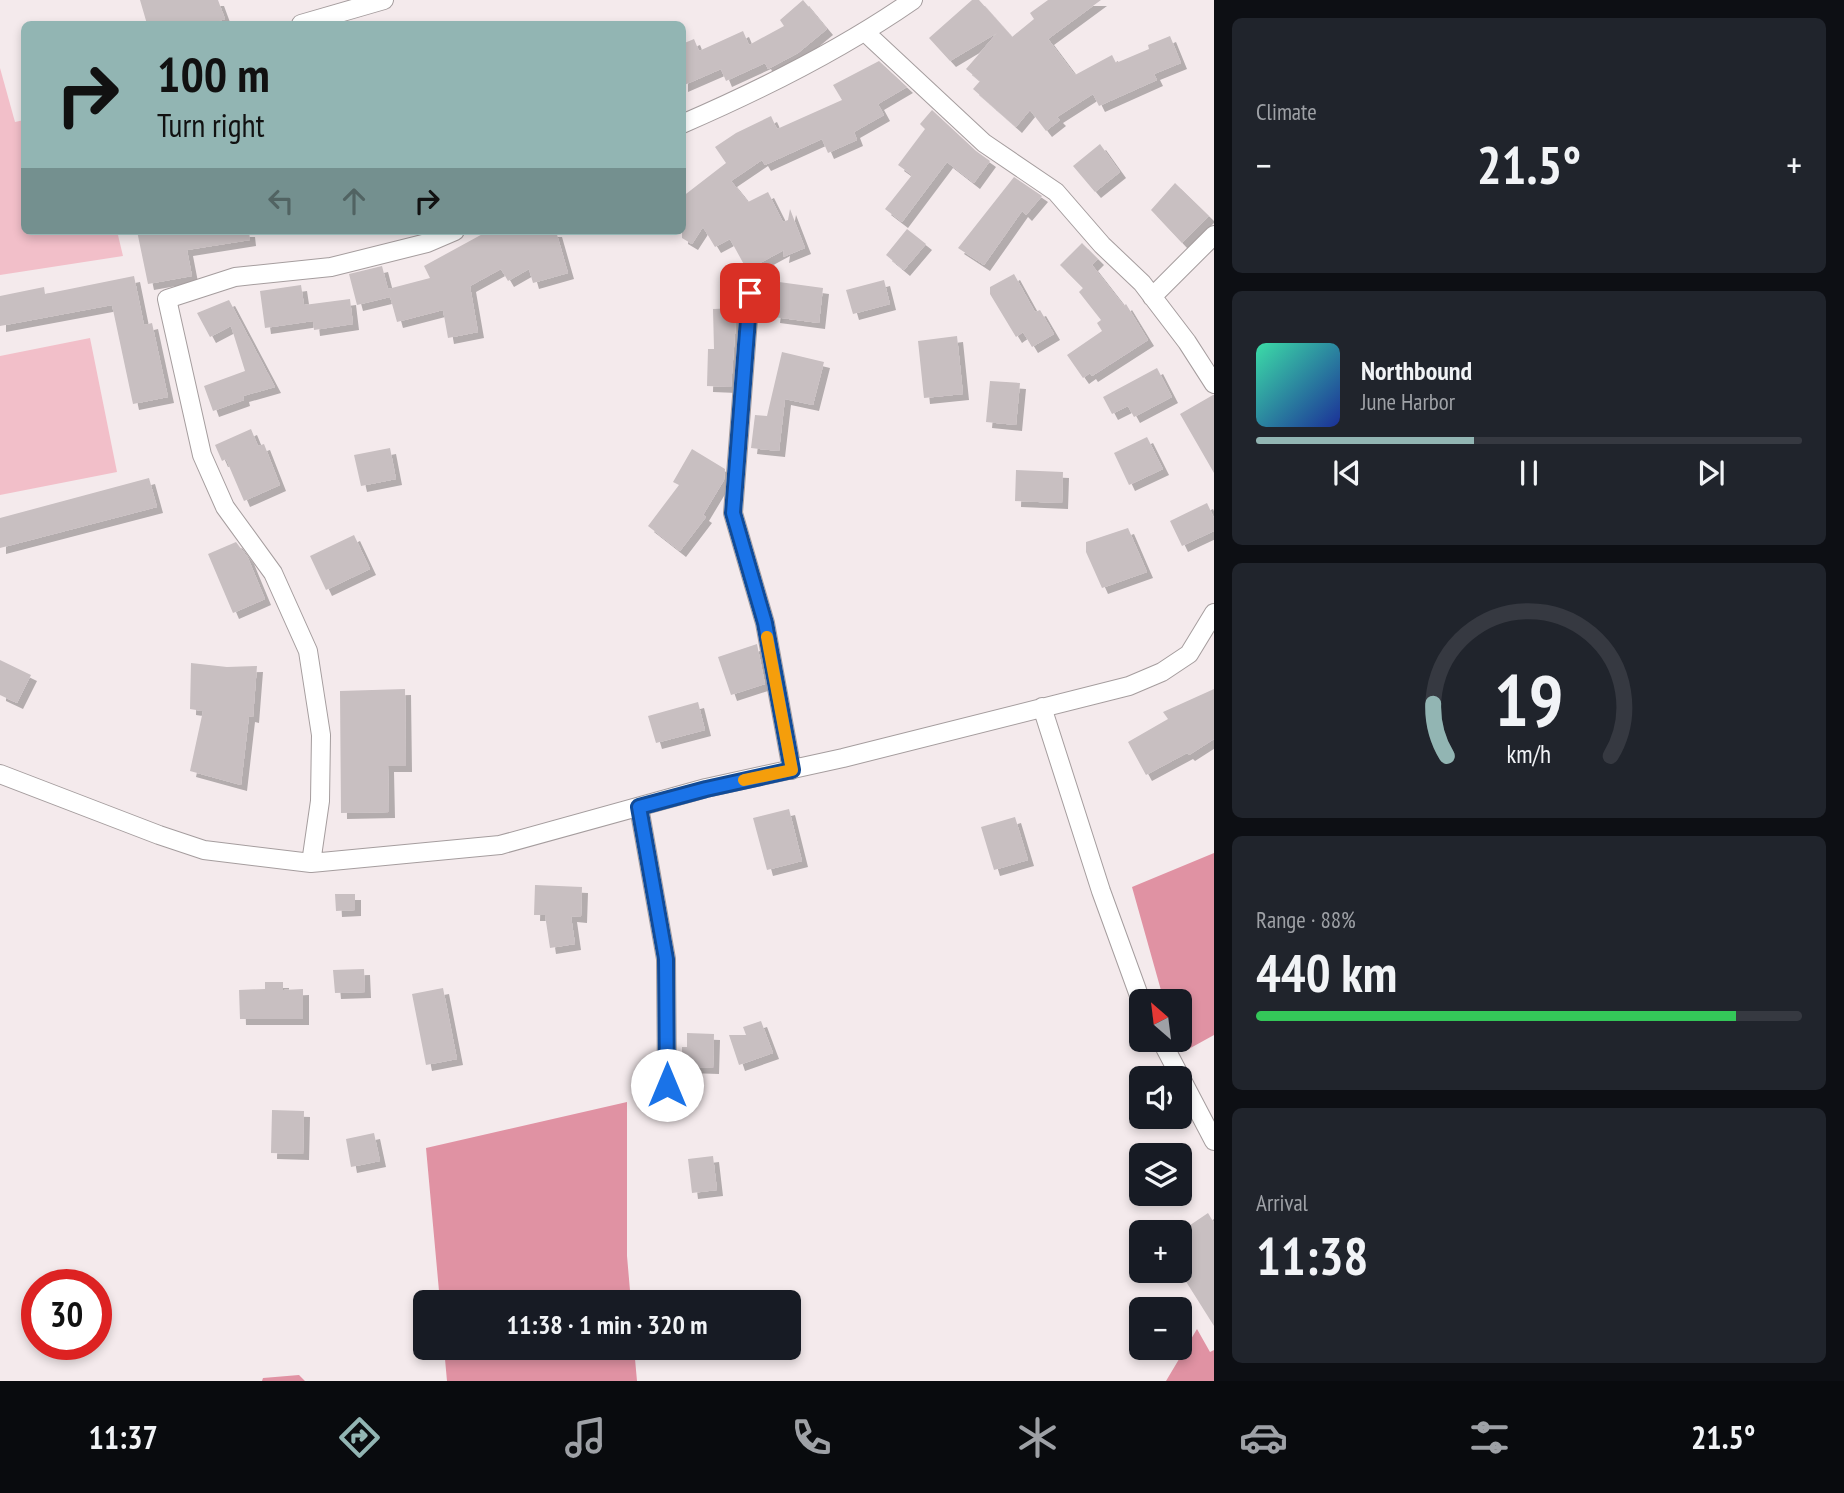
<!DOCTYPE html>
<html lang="en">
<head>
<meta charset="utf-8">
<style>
	body { margin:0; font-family:"PT Sans Narrow",sans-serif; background:#20242c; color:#f1f3f6; height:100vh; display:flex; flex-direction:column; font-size:26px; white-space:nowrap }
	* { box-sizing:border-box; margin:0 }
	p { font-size:23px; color:#9ea1a6 }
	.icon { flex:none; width:38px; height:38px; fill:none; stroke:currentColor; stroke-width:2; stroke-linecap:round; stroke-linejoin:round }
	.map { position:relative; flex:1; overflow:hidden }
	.sheet { display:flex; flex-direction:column; gap:18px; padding:18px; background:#0d0f14; width:630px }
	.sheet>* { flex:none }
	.banner { position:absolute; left:21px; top:21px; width:665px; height:214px; border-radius:10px; box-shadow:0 4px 10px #0003; background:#92b5b3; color:#111; overflow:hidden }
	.needle { width:46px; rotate:332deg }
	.fabs { position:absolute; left:1129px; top:989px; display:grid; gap:14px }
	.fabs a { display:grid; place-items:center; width:63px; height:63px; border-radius:10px; background:#171b24; box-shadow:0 4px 10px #0003; font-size:35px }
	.speed { position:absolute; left:21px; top:1269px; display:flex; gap:14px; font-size:35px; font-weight:700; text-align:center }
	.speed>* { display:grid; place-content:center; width:91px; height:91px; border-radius:50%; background:#171b24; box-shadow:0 4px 10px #0003; line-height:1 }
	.speed .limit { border:10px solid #d22; background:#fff; color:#111 }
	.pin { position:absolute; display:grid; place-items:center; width:60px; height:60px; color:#fff; margin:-30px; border-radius:14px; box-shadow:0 4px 10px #0006 }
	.me { position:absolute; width:77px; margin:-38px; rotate:0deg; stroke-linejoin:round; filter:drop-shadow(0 0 5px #0008) }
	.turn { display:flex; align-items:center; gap:24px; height:147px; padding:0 21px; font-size:32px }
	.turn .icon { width:91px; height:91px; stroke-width:2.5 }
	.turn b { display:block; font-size:49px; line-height:60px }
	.lanes { display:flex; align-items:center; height:66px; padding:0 21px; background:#0003; justify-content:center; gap:35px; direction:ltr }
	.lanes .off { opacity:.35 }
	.big { font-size:52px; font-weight:800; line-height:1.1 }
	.sheet .widget { flex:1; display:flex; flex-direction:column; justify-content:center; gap:10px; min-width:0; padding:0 24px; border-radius:10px; background:#20242c }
	.sheet .dial { align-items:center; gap:0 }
	.dial svg { height:182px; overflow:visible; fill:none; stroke:#363941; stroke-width:7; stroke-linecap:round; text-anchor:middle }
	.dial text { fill:#f1f3f6; stroke:none }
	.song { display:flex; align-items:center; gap:21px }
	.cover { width:84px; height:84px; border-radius:10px; background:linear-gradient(135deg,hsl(160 70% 55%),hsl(230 70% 35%)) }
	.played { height:7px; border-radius:4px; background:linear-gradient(90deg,#92b5b3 40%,#363941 40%) }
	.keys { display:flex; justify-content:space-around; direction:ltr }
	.heat { display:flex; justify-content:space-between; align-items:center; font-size:38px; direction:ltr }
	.charge { height:10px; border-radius:5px; background:linear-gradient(90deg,#34c759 88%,#363941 0) }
	.trip { position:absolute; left:413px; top:1290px; width:388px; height:70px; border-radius:10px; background:#171b24; box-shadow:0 4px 10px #0003; font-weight:800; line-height:70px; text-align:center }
	.tabs { display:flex; height:112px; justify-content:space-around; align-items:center; background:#090b0e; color:#9ea1a6 }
	.tabs .icon { width:49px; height:49px }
	.tabs .on { color:#92b5b3 }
	.tabs b { font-size:32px; color:#f1f3f6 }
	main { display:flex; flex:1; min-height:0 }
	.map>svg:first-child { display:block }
</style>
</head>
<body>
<main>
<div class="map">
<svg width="1214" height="1381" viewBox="0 0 1214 1381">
	<defs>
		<filter id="shadow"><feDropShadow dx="6" dy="6" stdDeviation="0" flood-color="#0004"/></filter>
	</defs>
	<rect width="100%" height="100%" fill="#f4eaec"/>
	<!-- green -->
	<path fill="#f2bfc9" d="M 0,68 L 15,122 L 24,120 L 24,231 L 117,231 L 123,256 L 0,275 Z
		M 90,338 L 117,472 L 0,495 L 0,356 Z"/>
	<!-- forest -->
	<path fill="#e092a3" d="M 1214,853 L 1214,1035 L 1185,1051 L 1180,1039 L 1180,1001 L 1164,1001 L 1132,887 Z
		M 627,1102 L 627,1256 L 631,1302 L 440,1302 L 426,1148 Z
		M 1197,1329 L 1210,1352 L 1214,1350 L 1214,1381 L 1166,1381 Z
		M 444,1348 L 634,1348 L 637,1381 L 447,1381 Z
		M 299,1375 L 305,1381 L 262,1381 L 263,1378 Z"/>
	<!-- building -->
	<path fill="#c8bfc1" filter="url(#shadow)" d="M 140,0 L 218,0 L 225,19 L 210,24 L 147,24 Z
		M 803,0 L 827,29 L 798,53 L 768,69 L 765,63 L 726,81 L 721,69 L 682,86 L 682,44 L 694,39 L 699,51 L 743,31 L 749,45 L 784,26 L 780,20 Z
		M 972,0 L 979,0 L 1012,37 L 1034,19 L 1030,13 L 1048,0 L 1101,0 L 1048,39 L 1075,75 L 1112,55 L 1116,63 L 1149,49 L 1148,45 L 1170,36 L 1181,63 L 1154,74 L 1157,80 L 1099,106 L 1093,94 L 1057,117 L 1060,120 L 1046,131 L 1030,110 L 1016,127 L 973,89 L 980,81 L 966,69 L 997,33 L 950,61 L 929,38 Z
		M 879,61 L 907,87 L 878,104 L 884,115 L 854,132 L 857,140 L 828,153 L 822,139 L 765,165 L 762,160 L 731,181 L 748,202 L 768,192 L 783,222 L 788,220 L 790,209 L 805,248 L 783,257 L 784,250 L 747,270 L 730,239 L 715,247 L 703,227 L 692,244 L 682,238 L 682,197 L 726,163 L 715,147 L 736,133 L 771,116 L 777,129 L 842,100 L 833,85 Z
		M 932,110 L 976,151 L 990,161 L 974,183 L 947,162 L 902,222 L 885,209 L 912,175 L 898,165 L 925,129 L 920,124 Z
		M 1100,144 L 1120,172 L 1095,192 L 1073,166 Z
		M 1014,177 L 1042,196 L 1026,215 L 1022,211 L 984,265 L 958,248 Z
		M 1175,183 L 1209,216 L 1182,243 L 1151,210 Z
		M 907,229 L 926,244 L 904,270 L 886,255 Z
		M 137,231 L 249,231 L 250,240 L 187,250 L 192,276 L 148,284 Z
		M 488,231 L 556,231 L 568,273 L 533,283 L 529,269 L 508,281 L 501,269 L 470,286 L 478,332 L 448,338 L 443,310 L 397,322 L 388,289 L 430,278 L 424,266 Z
		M 1082,243 L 1098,259 L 1092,265 L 1124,306 L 1126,304 L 1148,340 L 1092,376 L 1090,373 L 1083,378 L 1067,355 L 1102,331 L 1097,323 L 1101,320 L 1079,292 L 1083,288 L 1060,265 Z
		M 382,266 L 390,297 L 357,305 L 349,274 Z
		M 1014,274 L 1035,312 L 1040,310 L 1054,334 L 1032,347 L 1023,332 L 1016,337 L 990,294 L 990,287 Z
		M 134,276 L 144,325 L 152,323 L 168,397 L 133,404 L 112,305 L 0,326 L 0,296 L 44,287 L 45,294 Z
		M 884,280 L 890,304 L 853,314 L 846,290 Z
		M 779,282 L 823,288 L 819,323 L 774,317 Z
		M 301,285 L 304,305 L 350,299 L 353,324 L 314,330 L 313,321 L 265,328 L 260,291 Z
		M 229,300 L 275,387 L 243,396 L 244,400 L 213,411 L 204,386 L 245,371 L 231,326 L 210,337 L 197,313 Z
		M 737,308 L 731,387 L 707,386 L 708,349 L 714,349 L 713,309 Z
		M 957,336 L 963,394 L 924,398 L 918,341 Z
		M 782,352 L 824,362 L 813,405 L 785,399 L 779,451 L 751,448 L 755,415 L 767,416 Z
		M 1157,368 L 1172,397 L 1134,417 L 1128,406 L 1112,414 L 1103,397 Z
		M 990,381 L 1020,383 L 1016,425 L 986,422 Z
		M 1213,395 L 1214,395 L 1214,473 L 1180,414 Z
		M 251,429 L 258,446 L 264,444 L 280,485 L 244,501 L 226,459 L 222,461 L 215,445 Z
		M 1147,437 L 1163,469 L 1129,485 L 1114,453 Z
		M 390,448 L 396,479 L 361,486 L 354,455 Z
		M 692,449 L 725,469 L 724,480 L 703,515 L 706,517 L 680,551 L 648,526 L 679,485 L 673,482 Z
		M 1016,470 L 1063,472 L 1062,503 L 1015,501 Z
		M 149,478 L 157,507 L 0,548 L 0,518 Z
		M 1207,503 L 1214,518 L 1214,531 L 1182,546 L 1170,521 Z
		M 1128,528 L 1147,572 L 1102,588 L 1086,552 L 1086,542 Z
		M 354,535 L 370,569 L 326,590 L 310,556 Z
		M 236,542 L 248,558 L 265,599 L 233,613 L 208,554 Z
		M 757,644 L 765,684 L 731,695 L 718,657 Z
		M 0,660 L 31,675 L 17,703 L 0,695 Z
		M 191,663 L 227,667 L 257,666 L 253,717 L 249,716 L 241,785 L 190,771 L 203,711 L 190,709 Z
		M 405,689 L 406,766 L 388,766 L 389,812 L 341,813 L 340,691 Z
		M 1214,689 L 1214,739 L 1189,755 L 1187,753 L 1146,775 L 1128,742 L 1168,719 L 1163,712 Z
		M 698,702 L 705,730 L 656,743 L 648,716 Z
		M 789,809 L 802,861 L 767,870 L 753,818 Z
		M 1015,817 L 1028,860 L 994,870 L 981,827 Z
		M 535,885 L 582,887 L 581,917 L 571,916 L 575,944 L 550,948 L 545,915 L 534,915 Z
		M 335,894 L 355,894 L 355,910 L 336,911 Z
		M 364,969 L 365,992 L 335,993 L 333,970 Z
		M 265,982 L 283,982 L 283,990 L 303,989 L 303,1019 L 240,1019 L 239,990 L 265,989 Z
		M 443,988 L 457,1059 L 426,1065 L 412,994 Z
		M 761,1021 L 773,1053 L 739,1065 L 729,1035 L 746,1035 L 743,1027 Z
		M 687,1033 L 714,1034 L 713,1068 L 682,1067 L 682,1047 L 687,1047 Z
		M 272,1110 L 304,1111 L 303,1154 L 271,1153 Z
		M 374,1133 L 380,1161 L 351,1167 L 346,1139 Z
		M 713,1156 L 717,1190 L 692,1193 L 688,1159 Z
		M 1208,1213 L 1214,1223 L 1214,1326 L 1180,1272 L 1180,1232 Z"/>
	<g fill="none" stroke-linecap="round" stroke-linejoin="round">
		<defs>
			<path id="street" d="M 301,24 L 384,0
				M 866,33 L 984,143 L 1056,192 L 1102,245 L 1142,283 L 1187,342 L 1214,384
				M 682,124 C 763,89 841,50 913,0
				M 750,293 L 733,513 L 765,623 L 792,770
				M 1152,297 L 1214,235
				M 1042,707 L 1101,891 L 1141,1001
				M 0,774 L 159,835 L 204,850 L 311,863 L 500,845 L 706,788 L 843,758 L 1129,686 L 1162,672 L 1189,654 L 1214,613
				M 639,807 L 666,959 L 667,1085
				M 311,863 L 320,801 L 321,735 L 308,651 L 273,573 L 225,507 L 202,455 L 167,299 L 235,277 L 331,267 L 427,243 L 455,231
				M 1161,1040 L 1214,1141"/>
		</defs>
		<!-- street casing -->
		<use href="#street" stroke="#a59d9e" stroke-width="20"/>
		<!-- street -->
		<use href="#street" stroke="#fff" stroke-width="18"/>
	</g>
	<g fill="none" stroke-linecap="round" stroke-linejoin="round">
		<defs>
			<path id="route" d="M 667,1085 L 666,959 L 639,807 L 706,789 L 792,770 L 765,623 L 733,513 L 750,293"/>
		</defs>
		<!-- route casing -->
		<use href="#route" stroke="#114b97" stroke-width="18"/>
		<!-- route -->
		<use href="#route" stroke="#1a73e8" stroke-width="12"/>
		<!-- slow -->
		<path stroke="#f59e0b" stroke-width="12" d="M 744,780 L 792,770 L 767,637"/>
	</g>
</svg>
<div class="fabs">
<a><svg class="needle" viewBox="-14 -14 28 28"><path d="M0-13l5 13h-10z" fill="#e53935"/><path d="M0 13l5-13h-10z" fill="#9ea1a6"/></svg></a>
<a><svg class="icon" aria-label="sound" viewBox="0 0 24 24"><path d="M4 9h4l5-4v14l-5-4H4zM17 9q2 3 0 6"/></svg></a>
<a><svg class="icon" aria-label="layers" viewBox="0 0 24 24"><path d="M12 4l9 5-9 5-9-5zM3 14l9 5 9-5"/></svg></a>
<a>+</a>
<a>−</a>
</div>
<div class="speed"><div class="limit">30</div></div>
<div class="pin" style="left:750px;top:293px;background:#d93025"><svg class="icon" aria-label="arrive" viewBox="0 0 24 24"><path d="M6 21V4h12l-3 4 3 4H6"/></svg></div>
<svg class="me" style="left:667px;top:1085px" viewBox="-20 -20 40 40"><circle r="19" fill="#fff"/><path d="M0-13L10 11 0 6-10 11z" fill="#1a73e8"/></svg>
<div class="trip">11:38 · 1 min · 320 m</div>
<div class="banner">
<div class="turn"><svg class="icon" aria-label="right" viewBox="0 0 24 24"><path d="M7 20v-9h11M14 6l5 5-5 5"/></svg><div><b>100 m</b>Turn right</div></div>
<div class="lanes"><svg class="icon off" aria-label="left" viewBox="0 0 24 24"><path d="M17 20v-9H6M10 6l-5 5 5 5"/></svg><svg class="icon off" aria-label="ahead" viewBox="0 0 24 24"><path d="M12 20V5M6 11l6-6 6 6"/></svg><svg class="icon" aria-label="right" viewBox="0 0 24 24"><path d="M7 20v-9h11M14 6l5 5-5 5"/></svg></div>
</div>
</div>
<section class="sheet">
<div class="widget"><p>Climate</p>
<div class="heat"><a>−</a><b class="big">21.5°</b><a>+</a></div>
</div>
<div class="widget">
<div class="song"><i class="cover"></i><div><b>Northbound</b><p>June Harbor</p></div></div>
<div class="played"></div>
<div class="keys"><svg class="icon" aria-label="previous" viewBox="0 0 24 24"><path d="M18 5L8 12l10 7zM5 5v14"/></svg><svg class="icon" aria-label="pause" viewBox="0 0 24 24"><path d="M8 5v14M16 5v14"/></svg><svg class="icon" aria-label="next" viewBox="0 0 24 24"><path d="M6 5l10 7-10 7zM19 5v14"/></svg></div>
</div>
<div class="widget dial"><svg viewBox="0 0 100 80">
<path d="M14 69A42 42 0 1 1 86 69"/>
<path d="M14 69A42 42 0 0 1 8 46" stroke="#92b5b3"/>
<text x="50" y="56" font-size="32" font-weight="700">19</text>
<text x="50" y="72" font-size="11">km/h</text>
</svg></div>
<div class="widget"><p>Range · 88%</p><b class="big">440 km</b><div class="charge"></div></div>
<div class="widget"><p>Arrival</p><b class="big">11:38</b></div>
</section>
</main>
<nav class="tabs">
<b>11:37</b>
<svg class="icon on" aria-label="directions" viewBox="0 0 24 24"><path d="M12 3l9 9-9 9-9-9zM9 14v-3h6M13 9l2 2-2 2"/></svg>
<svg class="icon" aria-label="music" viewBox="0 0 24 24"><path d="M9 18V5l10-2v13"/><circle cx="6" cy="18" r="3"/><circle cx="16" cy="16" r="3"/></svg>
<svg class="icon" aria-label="phone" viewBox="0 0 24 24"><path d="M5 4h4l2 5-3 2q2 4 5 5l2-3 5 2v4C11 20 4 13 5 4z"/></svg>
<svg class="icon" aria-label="climate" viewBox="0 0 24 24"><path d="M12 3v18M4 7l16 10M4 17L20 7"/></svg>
<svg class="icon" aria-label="car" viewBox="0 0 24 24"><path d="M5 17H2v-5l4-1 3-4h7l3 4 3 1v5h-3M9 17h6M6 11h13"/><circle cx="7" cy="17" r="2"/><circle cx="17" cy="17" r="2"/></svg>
<svg class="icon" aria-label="filters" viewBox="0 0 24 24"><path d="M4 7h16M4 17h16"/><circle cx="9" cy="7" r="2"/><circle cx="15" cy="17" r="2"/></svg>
<b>21.5°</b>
</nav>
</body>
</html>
